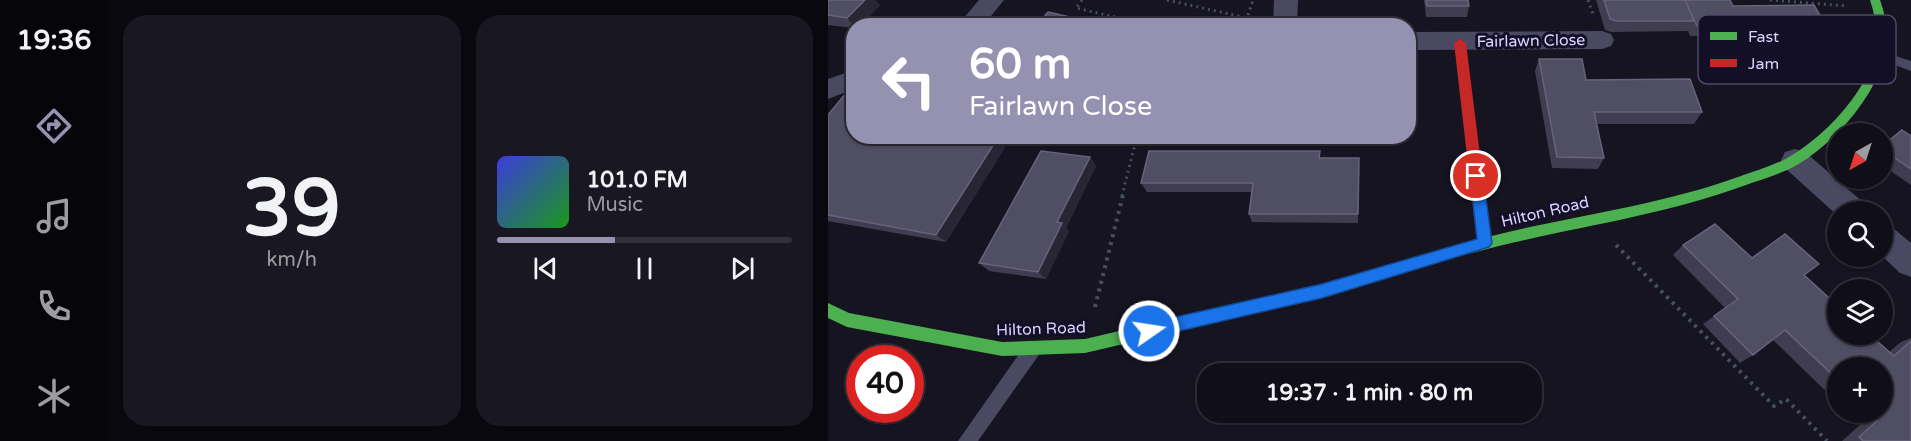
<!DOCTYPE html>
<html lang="en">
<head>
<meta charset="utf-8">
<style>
	body { margin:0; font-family:"Varela Round",sans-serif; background:#191822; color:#f1f3f6; height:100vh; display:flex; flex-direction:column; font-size:22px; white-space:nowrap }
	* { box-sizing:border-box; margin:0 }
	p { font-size:20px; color:#9c9ca2 }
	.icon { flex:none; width:33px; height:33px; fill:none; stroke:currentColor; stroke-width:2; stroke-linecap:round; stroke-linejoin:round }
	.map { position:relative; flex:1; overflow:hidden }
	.panel { display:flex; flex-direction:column; gap:15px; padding:15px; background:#09080e; width:720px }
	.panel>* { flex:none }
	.guide { position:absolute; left:18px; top:18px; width:570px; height:126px; border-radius:24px; box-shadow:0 2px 4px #0004,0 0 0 2px #302f38; background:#9591b1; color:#fff; overflow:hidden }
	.needle { width:39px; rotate:219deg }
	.buttons { position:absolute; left:999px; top:123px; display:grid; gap:12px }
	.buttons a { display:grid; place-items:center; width:66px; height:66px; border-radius:50%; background:#100f19; box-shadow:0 2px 4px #0004,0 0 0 2px #302f38; font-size:30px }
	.speed { position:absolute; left:18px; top:345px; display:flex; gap:12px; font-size:30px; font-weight:700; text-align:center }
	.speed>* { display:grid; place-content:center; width:78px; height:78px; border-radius:50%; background:#100f19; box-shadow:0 2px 4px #0004,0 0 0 2px #302f38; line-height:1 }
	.speed .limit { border:9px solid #d22; background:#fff; color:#111 }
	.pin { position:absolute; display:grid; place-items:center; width:51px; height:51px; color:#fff; margin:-26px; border:3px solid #fff; border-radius:50%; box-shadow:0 2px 6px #0007 }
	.me { position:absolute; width:66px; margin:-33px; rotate:77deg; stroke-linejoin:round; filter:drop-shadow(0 0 4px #0008) }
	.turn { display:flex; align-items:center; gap:21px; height:126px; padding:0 24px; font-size:27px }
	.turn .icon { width:78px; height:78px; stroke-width:2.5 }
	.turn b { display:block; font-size:42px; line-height:51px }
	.panel .widget { flex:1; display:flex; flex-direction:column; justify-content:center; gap:9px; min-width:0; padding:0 21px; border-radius:24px; background:#191822 }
	.panel .dial { align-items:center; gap:0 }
	.dial b { font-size:78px; line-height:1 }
	.song { display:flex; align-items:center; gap:18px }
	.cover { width:72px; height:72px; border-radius:9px; background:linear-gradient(135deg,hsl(240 70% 55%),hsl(120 70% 35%)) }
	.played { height:6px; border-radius:3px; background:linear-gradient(90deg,#9591b1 40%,#302f38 40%) }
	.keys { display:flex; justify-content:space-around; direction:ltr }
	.panel .tiles { flex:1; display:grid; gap:15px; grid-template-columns:repeat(2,1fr) }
	.trip { position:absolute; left:369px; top:363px; width:345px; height:60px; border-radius:24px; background:#100f19; box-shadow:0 2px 4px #0004,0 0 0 2px #302f38; font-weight:800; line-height:60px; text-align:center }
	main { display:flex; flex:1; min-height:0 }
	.tabs { display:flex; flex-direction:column; width:108px; justify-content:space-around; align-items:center; background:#06060a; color:#9c9ca2 }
	.tabs .icon { width:42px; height:42px }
	.tabs .current { color:#9591b1 }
	.tabs b { font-size:27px; color:#f1f3f6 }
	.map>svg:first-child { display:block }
</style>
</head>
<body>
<main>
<nav class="tabs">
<b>19:36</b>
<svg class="icon current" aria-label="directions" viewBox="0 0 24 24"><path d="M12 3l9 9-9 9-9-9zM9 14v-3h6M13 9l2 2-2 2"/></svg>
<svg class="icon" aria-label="music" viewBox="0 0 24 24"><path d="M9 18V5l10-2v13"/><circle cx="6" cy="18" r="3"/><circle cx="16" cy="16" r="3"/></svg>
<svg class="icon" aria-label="phone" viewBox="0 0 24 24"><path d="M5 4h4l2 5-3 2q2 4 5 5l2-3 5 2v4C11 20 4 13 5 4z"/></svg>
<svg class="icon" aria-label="climate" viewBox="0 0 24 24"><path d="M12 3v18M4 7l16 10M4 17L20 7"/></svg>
</nav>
<section class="panel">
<div class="tiles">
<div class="widget dial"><b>39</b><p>km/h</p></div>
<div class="widget">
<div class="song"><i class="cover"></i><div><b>101.0 FM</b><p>Music</p></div></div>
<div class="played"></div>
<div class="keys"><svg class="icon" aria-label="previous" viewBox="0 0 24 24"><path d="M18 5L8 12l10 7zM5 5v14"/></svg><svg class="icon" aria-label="pause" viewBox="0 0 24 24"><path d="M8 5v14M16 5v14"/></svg><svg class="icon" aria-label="next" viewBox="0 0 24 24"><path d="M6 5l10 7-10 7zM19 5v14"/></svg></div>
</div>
</div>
</section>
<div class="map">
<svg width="1083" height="441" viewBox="0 0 1083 441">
	<rect width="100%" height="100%" fill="#161421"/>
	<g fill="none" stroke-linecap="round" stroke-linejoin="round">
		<!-- path-far1 -->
		<path stroke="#44505f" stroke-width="3" stroke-dasharray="2 4" stroke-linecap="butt" d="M 254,0 L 248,8 L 326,26
			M 339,0 L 419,18
			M 760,0 L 765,14
			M 942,0 L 1019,6
			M 341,26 L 415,19
			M 412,26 L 419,19
			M 423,26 L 419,18 L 425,0
			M 423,136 L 430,136
			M 294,196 L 309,136"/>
		<!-- path -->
		<path stroke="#44505f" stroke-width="4" stroke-dasharray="3 5" stroke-linecap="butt" d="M 788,245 L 946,406 L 958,399 L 999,441
			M 267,307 L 295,195"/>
		<!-- lane -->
		<path fill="#4a4962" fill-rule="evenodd" d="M 1052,51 L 1083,61 L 1083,71 L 1048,58 L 1046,55 Z
			M 204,342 L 210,344 L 212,350 L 210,356 L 150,441 L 130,441 L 198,344 Z"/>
		<!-- street -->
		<path fill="#4a4962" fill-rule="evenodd" d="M 151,0 L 176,0 L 155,26 L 129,26 Z
			M 446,0 L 470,0 L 469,26 L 445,26 Z
			M 774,31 L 783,34 L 786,40 L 783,46 L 774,49 L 580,50 L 580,32 Z
			M 26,70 L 26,89 L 0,99 L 0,79 Z
			M 967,149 L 977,152 L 1036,203 L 1040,212 L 1010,212 L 1010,216 L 957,168 L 953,160 L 957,152 Z
			M 1054,224 L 1065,228 L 1083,243 L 1083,277 L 1072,273 L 1054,256 Z"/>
		<!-- fast -->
		<path fill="#4caf50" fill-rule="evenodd" d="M 1042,0 L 1052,0 C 1064,32 1059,62 1042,91 C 1024,121 999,147 969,165 C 953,174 935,179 918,185 C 829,218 735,228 644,253 L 639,251 L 637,247 L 639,243 L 644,241 C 732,217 824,208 910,177 C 927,171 945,166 961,157 C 989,140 1012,118 1030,91 C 1049,63 1053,32 1042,0 Z
			M 0,303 L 21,313 L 174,342 L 257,339 L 381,310 L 386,312 L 388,317 L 386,322 L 381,324 L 257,353 L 174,356 L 19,327 L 0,318 Z"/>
		<!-- jam -->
		<path fill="#c62828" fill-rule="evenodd" d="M 632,39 L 638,43 L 663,243 L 661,247 L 656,249 L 651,247 L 649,243 L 626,43 Z
			M 644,241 L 649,243 L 651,247 L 649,251 L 493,298 L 381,324 L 376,322 L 374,317 L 376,312 L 381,310 L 493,284 Z"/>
	</g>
	<!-- wall -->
	<path fill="#403d50" d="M 0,0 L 52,5 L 32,26 L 26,26 L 26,28 L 0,25 Z
		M 596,0 L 640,0 L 641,6 L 639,17 L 598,17 Z
		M 768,0 L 902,0 L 905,6 L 1004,36 L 995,47 L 913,47 L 908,36 L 862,36 L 860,31 L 783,32 L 777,30 Z
		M 711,59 L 758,80 L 874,112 L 866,124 L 768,124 L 776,158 L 770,169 L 724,168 L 707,71 Z
		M 0,115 L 26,136 L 184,136 L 118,242 L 0,221 Z
		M 461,136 L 494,136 L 494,144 Z
		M 1083,136 L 1083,185 L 1054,165 L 1054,146 Z
		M 262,157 L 268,166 L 238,228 L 241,231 L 218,279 L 161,271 L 151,263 Z
		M 493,158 L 531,158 L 530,223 L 424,222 L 421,214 L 424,192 L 319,192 L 313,183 Z
		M 855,245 L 924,258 L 976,275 L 1061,352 L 1073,342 L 1083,338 L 1083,441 L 1014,441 L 1032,425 L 1019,412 L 1054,412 L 1010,368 L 1010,403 L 945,340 L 925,355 L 912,363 L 875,324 L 897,308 L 845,255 Z"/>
	<!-- shaded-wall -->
	<path fill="#282635" d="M 37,0 L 48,0 L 52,5 L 32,26 L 26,26 L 19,18 Z
		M 171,136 L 184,136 L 118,242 L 108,235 Z
		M 262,157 L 268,166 L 238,228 L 241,231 L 218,279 L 210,272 L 229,222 Z"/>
	<!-- building -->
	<path fill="#504e63" stroke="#66637b" stroke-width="1.5" d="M 0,0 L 37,0 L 19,18 L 0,15 Z
		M 598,0 L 640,0 L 641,6 L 599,6 Z
		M 776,0 L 857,0 L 866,21 L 788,21 L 782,19 Z
		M 857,0 L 902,0 L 905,6 L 986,5 L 1004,36 L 920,37 L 915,26 L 869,26 Z
		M 220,12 L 273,24 L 273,26 L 208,26 Z
		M 711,59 L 754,59 L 758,80 L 862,79 L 874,112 L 766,112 L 776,158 L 729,157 Z
		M 23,87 L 26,87 L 26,136 L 171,136 L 108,235 L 0,215 L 0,115 Z
		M 1074,130 L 1083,136 L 1083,169 L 1054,149 L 1054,146 Z
		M 213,151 L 262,157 L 229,222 L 234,223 L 210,272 L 151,263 Z
		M 321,151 L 492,151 L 491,158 L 531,158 L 530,214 L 421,214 L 425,183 L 313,183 Z
		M 887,224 L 924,258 L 957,234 L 991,264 L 976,275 L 1010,306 L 1010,334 L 1041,334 L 1066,356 L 1083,341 L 1083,441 L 1035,441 L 1031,437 L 1050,420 L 1043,412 L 1054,412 L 1054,368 L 1010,368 L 1010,380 L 957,330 L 925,355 L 886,316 L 910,299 L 855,245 Z"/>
	<!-- route -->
	<path fill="#1a73e8" stroke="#114b97" stroke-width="1.5" d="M 648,171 L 655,176 L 664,243 L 661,247 L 494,298 L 321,338 L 316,336 L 314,331 L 316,325 L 321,323 L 494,284 L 649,239 L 642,176 Z"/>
	<g text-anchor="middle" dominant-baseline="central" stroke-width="6" stroke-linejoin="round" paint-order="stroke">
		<!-- street labels -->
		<g font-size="16" fill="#d9d4ff" stroke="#130f26">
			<text transform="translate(703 41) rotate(-1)">Fairlawn Close</text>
			<text transform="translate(717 212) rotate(-13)">Hilton Road</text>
			<text transform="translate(213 329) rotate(-2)">Hilton Road</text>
		</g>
	</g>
	<!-- legend -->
	<rect x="870" y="15" width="198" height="69" rx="9" fill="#130f26" stroke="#4e4a67" stroke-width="1.5"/>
	<rect x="882" y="32" width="27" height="8" fill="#4caf50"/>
	<rect x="882" y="59" width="27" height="8" fill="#c62828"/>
	<g font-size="16" fill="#d9d4ff">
		<text x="920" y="42">Fast</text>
		<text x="920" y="69">Jam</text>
	</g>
</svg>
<div class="buttons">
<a><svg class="needle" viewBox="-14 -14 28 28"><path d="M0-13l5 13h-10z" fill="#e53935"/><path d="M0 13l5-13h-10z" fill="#9c9ca2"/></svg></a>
<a><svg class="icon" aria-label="search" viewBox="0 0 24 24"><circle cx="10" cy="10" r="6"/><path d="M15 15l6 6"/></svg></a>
<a><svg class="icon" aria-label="layers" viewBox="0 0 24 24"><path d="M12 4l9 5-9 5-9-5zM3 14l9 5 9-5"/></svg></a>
<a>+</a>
</div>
<div class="speed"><div class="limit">40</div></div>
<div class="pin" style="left:648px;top:176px;background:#d93025"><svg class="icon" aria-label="arrive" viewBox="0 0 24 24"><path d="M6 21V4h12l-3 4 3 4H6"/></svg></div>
<svg class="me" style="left:321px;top:331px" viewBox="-20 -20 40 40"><circle r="17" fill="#1a73e8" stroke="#fff" stroke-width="3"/><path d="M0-11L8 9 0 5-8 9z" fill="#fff"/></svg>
<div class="trip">19:37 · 1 min · 80 m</div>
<div class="guide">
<div class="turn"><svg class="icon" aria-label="left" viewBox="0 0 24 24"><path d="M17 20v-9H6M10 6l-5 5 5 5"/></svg><div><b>60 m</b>Fairlawn Close</div></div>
</div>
</div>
</main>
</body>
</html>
